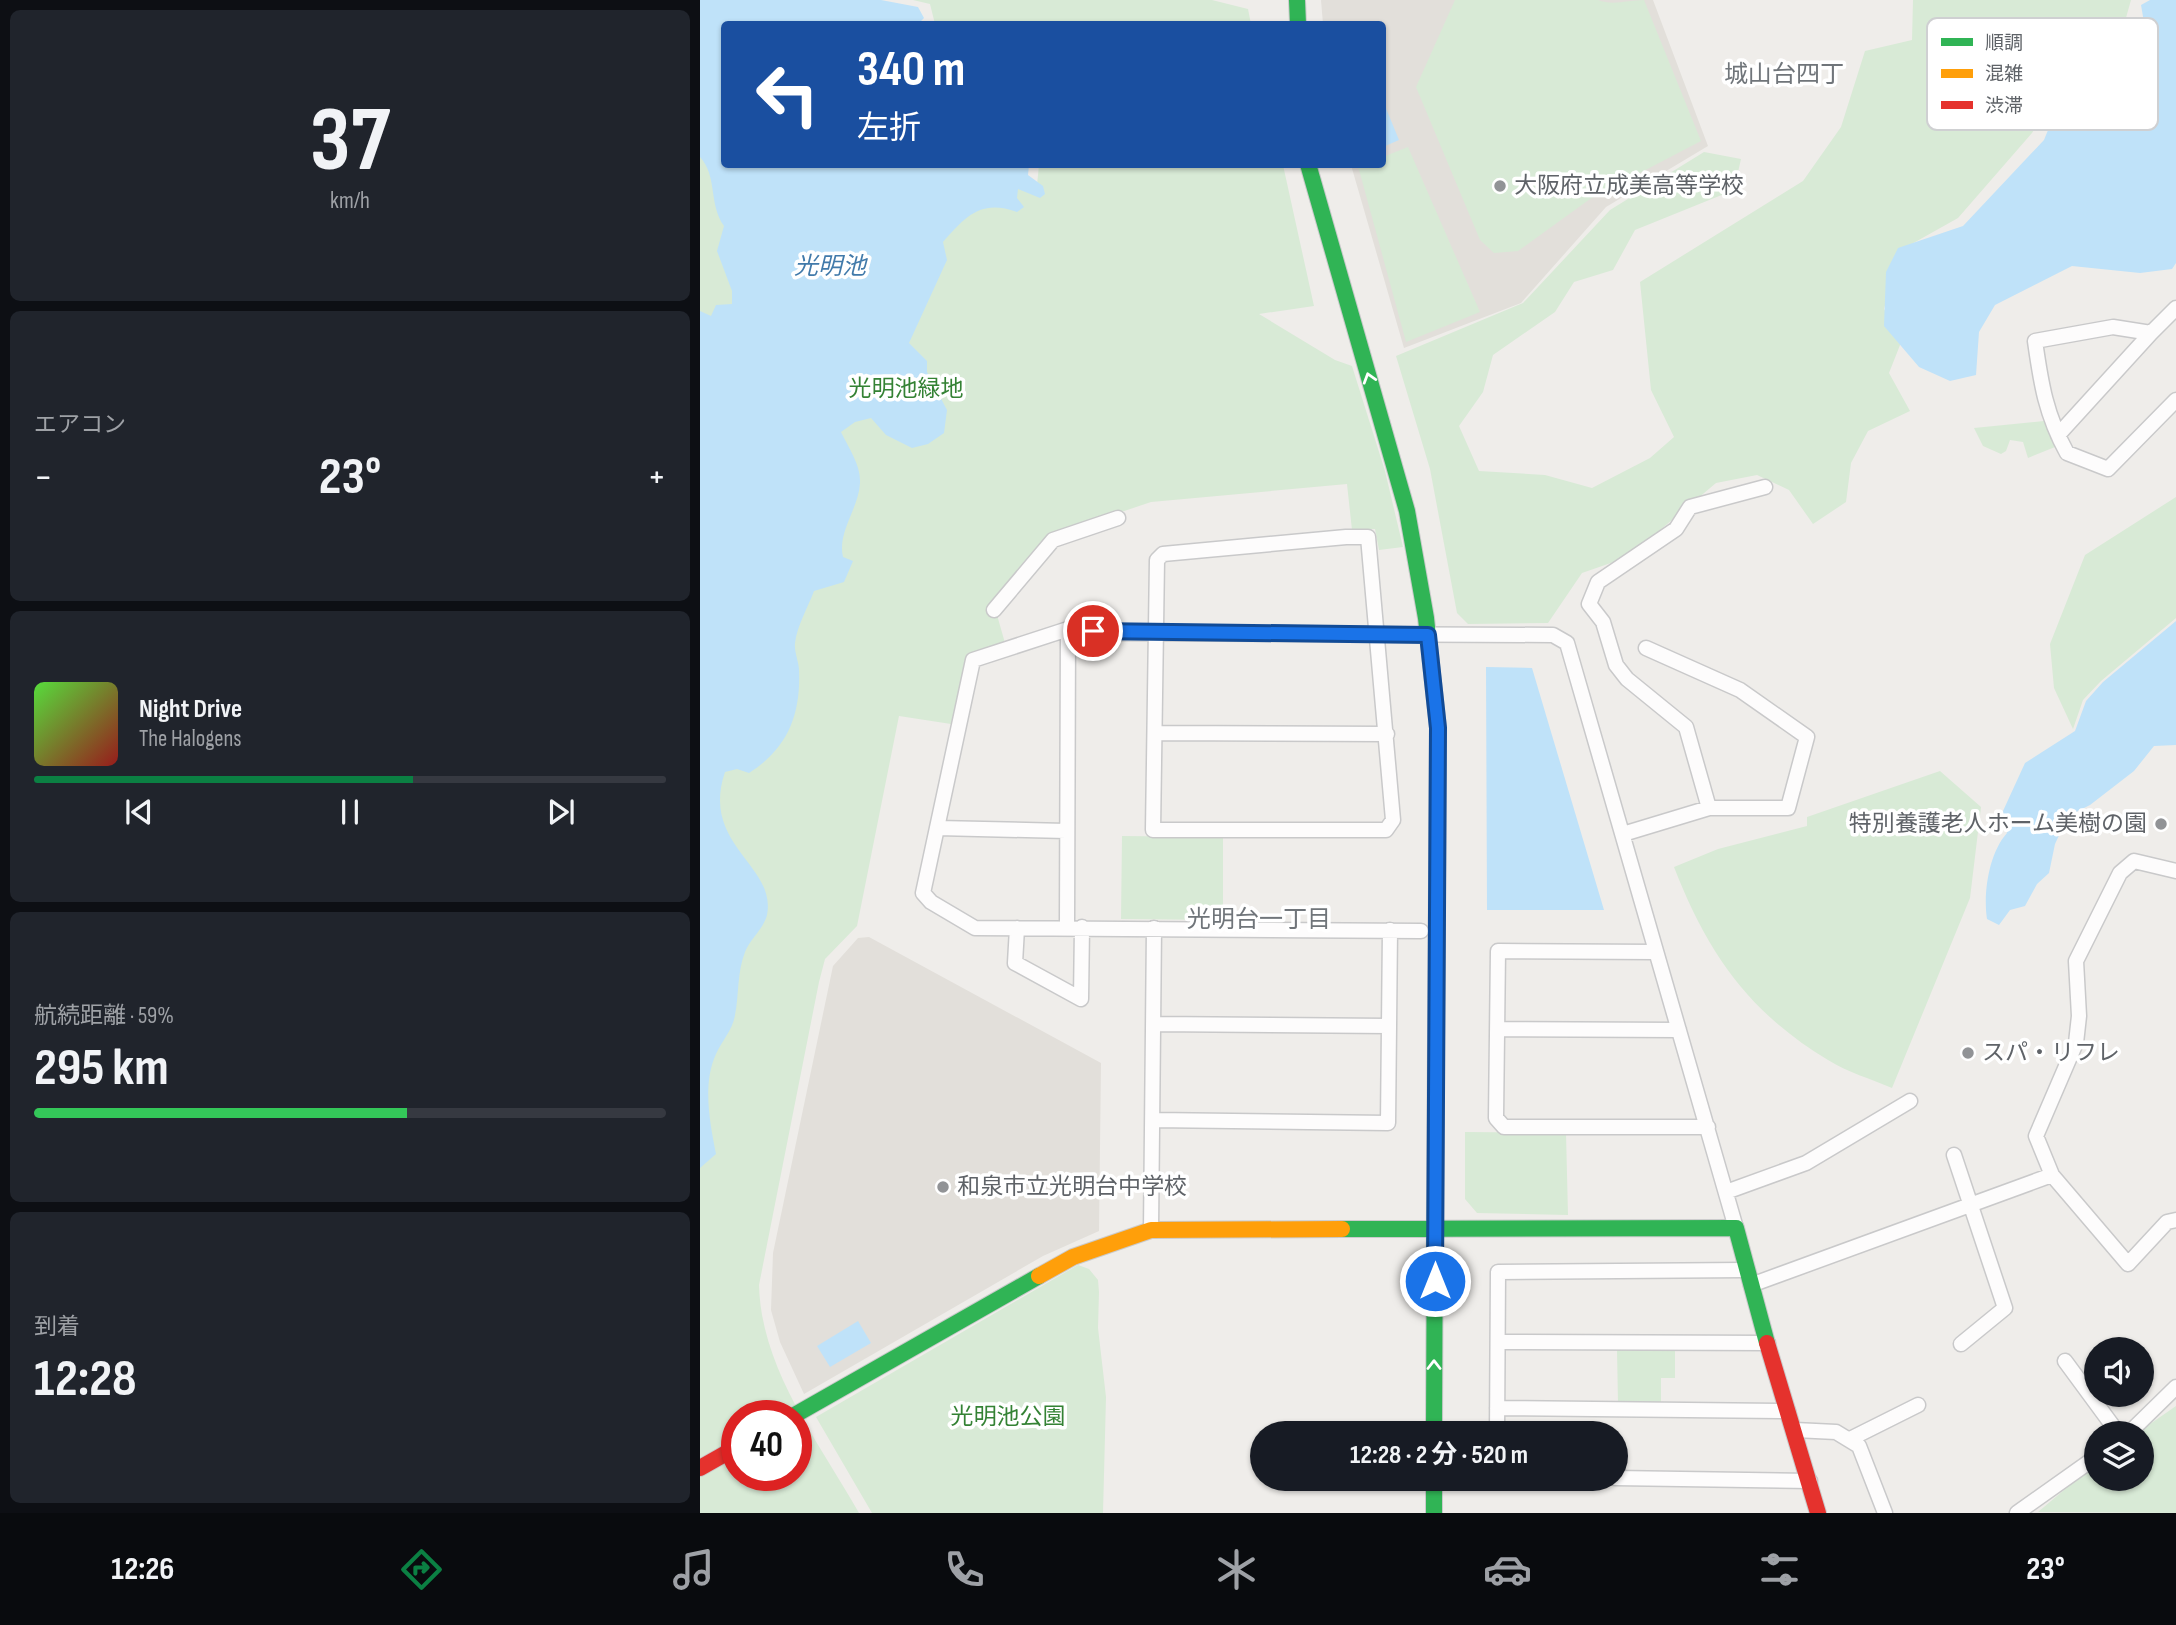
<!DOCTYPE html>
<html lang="ja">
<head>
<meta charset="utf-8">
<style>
	body { margin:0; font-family:"Sofia Sans Condensed","Noto Sans JP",sans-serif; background:#20242c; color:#f1f3f6; height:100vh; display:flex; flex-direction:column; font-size:26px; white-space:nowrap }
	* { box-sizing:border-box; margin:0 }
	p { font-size:23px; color:#9ea1a6 }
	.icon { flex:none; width:38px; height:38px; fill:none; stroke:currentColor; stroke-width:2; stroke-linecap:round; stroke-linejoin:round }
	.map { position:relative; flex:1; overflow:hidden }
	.drawer { display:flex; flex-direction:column; gap:10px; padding:10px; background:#0d0f14; width:700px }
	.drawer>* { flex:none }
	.guide { position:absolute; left:21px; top:21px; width:665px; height:147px; border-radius:7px; box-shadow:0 2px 5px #0004; background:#1a4fa0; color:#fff; overflow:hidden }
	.buttons { position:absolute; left:1384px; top:1337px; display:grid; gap:14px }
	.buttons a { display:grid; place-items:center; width:70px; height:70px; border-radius:50%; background:#171b24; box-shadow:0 2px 5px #0004; font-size:35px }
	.speed { position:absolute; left:21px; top:1400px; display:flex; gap:14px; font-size:35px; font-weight:700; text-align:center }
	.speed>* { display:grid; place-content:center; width:91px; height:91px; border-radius:50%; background:#171b24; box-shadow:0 2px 5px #0004; line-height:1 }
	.speed .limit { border:10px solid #d22; background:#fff; color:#111 }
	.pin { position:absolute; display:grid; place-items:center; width:60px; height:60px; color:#fff; margin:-30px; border:4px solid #fff; border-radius:50%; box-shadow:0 2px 7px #0007 }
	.me { position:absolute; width:77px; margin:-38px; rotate:0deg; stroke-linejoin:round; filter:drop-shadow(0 0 5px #0008) }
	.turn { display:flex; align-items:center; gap:24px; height:147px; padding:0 21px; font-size:32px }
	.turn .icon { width:91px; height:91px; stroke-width:2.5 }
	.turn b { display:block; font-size:49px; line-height:60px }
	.big { font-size:52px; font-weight:700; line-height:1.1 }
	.drawer .tile { flex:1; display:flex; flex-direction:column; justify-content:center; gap:10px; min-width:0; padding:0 24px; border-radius:10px; background:#20242c }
	.drawer .dial { align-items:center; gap:0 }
	.dial b { font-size:91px; line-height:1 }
	.song { display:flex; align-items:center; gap:21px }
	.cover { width:84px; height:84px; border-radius:10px; background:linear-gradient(135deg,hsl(110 70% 55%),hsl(0 70% 35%)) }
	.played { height:7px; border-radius:4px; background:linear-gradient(90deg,#0b8043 60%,#363941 60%) }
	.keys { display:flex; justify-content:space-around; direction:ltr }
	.heat { display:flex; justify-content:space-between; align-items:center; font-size:38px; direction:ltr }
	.charge { height:10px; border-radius:5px; background:linear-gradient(90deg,#34c759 59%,#363941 0) }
	.trip { position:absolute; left:550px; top:1421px; width:378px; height:70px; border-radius:35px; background:#171b24; box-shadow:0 2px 5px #0004; font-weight:700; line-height:70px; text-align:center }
	.tabs { display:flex; height:112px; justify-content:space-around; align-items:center; background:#090b0e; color:#9ea1a6 }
	.tabs .icon { width:49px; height:49px }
	.tabs .current { color:#0b8043 }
	.tabs b { font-size:32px; color:#f1f3f6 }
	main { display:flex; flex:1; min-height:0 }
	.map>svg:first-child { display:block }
</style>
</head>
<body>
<main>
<section class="drawer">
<div class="tile dial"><b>37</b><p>km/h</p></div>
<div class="tile"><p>エアコン</p>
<div class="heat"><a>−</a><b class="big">23°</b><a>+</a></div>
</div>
<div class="tile">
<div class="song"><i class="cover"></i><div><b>Night Drive</b><p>The Halogens</p></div></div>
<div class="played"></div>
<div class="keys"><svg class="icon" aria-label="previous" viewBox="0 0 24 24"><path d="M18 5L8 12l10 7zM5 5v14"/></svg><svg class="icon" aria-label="pause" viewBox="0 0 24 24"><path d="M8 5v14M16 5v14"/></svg><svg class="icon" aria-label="next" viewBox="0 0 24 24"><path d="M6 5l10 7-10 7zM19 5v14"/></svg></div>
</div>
<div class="tile"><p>航続距離 · 59%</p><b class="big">295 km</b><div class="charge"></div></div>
<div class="tile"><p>到着</p><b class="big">12:28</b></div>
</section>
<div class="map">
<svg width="1476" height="1513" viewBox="0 0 1476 1513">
	<rect width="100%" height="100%" fill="#efedea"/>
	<!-- education -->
	<path fill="#e2dfda" d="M 621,0 L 953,0 L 1008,146 L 906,207 L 821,303 L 704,348 L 651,165 L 682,164 L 682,24 L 623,24 Z
		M 169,937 L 401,1063 L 399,1231 L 343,1256 L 104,1394 L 80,1342 L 71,1310 L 73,1253 L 133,966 L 158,938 Z"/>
	<!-- green -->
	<path fill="#d8ead6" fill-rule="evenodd" d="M 0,0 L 24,164 L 337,185 L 339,165 L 583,165 L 614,306 L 559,314 L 635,360 L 652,366 L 685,471 L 703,547 L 679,550 L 675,529 L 652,530 L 647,484 L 451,502 L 350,536 L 297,615 L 305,643 L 267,654 L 251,724 L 199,716 L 157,926 L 125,959 L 119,982 L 59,1285 C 61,1369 119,1442 159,1513 L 0,1513 ZM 37,1416 L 96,1416 L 96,1475 L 37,1475 Z
		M 213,0 L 512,0 L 548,9 L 551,24 L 235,24 L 230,4 Z
		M 755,0 L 898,0 C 913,6 928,0 944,0 L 1001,141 L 890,199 L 818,251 L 794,253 L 780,240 L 716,87 Z
		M 1213,0 L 1431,0 L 1411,71 L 1357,91 L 1332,133 L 1258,218 L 1201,250 L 1184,309 L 1202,340 L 1189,373 L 1210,411 L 1168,431 L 1151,463 L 1146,502 L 1113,524 L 1089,490 L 1057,475 L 1016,483 L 928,557 L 882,573 L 848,623 L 768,624 L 757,613 L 730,469 L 696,356 L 823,303 L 910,210 L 1004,152 L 1041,159 L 1034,190 L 935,230 L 913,270 L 874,282 L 855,312 L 793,355 L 783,392 L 759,426 L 779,471 L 845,475 L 892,488 L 950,458 L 974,437 L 951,390 L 940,282 L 1103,181 L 1141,127 L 1165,51 L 1212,40 Z
		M 708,147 L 780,312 L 706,342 L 658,166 L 682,164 L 683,157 Z
		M 1344,421 L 1355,447 L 1328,458 L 1323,442 L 1310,440 L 1306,451 L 1301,454 L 1283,446 L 1274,428 Z
		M 1476,497 L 1476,618 L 1401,681 L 1383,700 L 1373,729 L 1354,688 L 1350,644 L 1385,555 Z
		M 1240,771 L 1281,807 L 1270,898 L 1192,1088 C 1171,1079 1147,1072 1128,1060 C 1048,1012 1007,952 974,867 L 1018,849 L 1107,826 L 1107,817 Z
		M 422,836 L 523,837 L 523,920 L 421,919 Z
		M 765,1132 L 866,1133 L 868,1215 L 777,1213 L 765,1199 Z
		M 378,1265 L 389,1269 L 398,1280 L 399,1292 L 398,1328 L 406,1397 L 403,1513 L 172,1513 L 116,1417 Z
		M 917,1350 L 975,1350 L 975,1378 L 961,1378 L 961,1403 L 918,1403 Z
		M 1476,1406 L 1476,1513 L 1338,1512 L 1396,1463 L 1396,1479 L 1442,1479 L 1442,1433 L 1437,1433 Z"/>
	<!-- water -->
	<path fill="#bfe2f9" d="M 0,0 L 181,0 L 218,7 L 224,18 L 218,24 L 24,24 L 24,164 L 329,165 L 328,175 L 343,186 L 345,194 L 340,198 L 318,189 L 317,198 L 324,207 L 317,212 C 281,199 266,216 243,242 L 247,260 L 209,343 L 227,361 L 227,372 L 247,410 L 244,433 L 228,444 L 212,448 L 186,435 L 171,418 L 155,422 L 141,432 C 149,449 161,465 160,483 C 159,508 137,532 143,557 L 153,561 L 144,582 L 114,591 C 108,607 97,626 95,643 C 94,652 99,662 99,670 C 101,716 87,749 49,773 L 37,769 L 25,772 C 0,845 77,865 67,915 C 64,928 50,939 45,952 C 37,972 39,995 35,1015 C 33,1029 22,1041 16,1054 C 2,1084 10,1123 16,1154 L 0,1168 L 0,311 L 11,316 L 16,305 L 32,304 L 32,291 L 17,251 L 24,226 C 8,203 18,177 0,157 Z
		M 1450,0 L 1476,0 L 1476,263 L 1472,269 L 1440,273 L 1372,266 L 1295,305 L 1279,332 L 1276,375 L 1250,381 L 1219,367 L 1184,326 L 1186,272 L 1198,248 L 1263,226 L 1344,140 L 1357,108 L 1422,87 L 1445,28 L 1441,5 Z
		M 683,101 L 699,140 L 683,147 L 682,147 Z
		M 1476,621 L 1476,745 L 1454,746 L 1434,771 L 1390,805 L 1368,816 L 1355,844 L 1349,873 L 1337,884 L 1325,906 L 1310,910 L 1299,925 L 1287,919 C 1283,893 1289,853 1307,833 L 1303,811 L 1325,763 L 1375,731 L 1386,701 L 1403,682 Z
		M 786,667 L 832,668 L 904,910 L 787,910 Z
		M 158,1321 L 171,1343 L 130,1367 L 117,1346 Z"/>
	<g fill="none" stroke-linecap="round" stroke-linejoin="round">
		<defs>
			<path id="street" d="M 1451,333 L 1476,308
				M 1358,435 L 1451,333 L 1413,327 L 1335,341 C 1341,384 1346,415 1367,453 L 1408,469 L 1476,400
				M 646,537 L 668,537 L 693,820 L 686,830 L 453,830 L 457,560 L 463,554 Z
				M 294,610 L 353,540 L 418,518
				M 456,733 L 687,734
				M 1009,808 L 986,727 L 927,679 L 916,665 L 903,622 L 889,604 L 898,582 L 976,529 L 990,507 L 1065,487
				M 238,828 L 366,831
				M 923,834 L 1009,808 L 1088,808 L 1107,737 L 1040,690 L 946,648
				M 1476,871 L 1434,861 L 1420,873 L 1376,961 L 1379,1016 L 1376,1043 L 1336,1136 L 1352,1175 L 1428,1264 L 1467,1222 L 1476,1220
				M 367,926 L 368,629
				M 317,928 L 315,963 L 381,999 L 382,927
				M 721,931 L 275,928 L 231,902 L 223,893 L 273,660 L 368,629 L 417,633 L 853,635 L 867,643 L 1036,1228
				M 956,952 L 798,951 L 796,1118 L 804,1127 L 1008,1127
				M 455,1024 L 689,1026
				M 799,1029 L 979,1030
				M 454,1120 L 688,1123 L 690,930
				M 1254,1155 L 1305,1308 L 1261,1344
				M 1026,1192 L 1106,1163 L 1210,1101
				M 451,1230 L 454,928
				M 1051,1285 L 1352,1175
				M 799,1342 L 1068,1343
				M 1365,1361 L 1418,1433
				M 797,1408 L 1088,1411
				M 1095,1430 L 1136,1432 L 1159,1446 L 1185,1513
				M 797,1433 L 798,1272 L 1045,1270
				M 1429,1433 L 1476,1387
				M 1150,1439 L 1218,1405
				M 915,1478 L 1110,1481
				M 1317,1513 L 1396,1457"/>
			<path id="fast" d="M 597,0 L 598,24
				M 608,164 L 707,511 L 726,618 L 733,682
				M 642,1229 L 1036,1228 L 1067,1343
				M 93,1416 L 339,1276
				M 734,1433 L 735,1194
				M 734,1479 L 734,1513"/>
			<path id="slow" d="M 733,682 L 738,728 L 735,1194
				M 339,1276 L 373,1257 L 451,1230 L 642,1229"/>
			<path id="jam" d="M 1067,1343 L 1118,1513
				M 0,1468 L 37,1447"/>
		</defs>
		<!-- street casing -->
		<use href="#street" stroke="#c9c9ca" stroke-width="17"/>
		<!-- fast casing -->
		<use href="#fast" stroke="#cacacb" stroke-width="18"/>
		<!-- slow casing -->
		<use href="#slow" stroke="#cacacb" stroke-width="18"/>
		<!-- jam casing -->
		<use href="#jam" stroke="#cacacb" stroke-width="18"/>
		<!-- street -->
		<use href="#street" stroke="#fdfcfc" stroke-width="14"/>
		<!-- fast -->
		<use href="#fast" stroke="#30b455" stroke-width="16"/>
		<!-- slow -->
		<use href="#slow" stroke="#ff9f0a" stroke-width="16"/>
		<!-- jam -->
		<use href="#jam" stroke="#e5322d" stroke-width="16"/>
	</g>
	<!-- one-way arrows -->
	<defs><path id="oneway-chevron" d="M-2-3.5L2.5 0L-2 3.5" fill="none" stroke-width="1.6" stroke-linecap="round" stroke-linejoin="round" transform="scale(1.75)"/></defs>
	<g stroke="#fff">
		<use href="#oneway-chevron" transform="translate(669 378) rotate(-107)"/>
		<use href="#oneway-chevron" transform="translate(734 1365) rotate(-90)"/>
	</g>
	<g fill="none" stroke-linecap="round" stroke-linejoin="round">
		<defs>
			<path id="route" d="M 393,631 L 728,635 L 738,728 L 735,1281"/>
		</defs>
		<!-- route casing -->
		<use href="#route" stroke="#114b97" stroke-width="18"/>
		<!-- route -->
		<use href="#route" stroke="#1a73e8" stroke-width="12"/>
	</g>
	<!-- markers -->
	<g fill="#919396" stroke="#fff" stroke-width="2.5">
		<circle cx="800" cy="186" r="7"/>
		<circle cx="1461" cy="824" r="7"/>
		<circle cx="1268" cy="1053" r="7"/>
		<circle cx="243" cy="1187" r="7"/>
	</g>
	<g text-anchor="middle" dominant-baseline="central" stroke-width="7" stroke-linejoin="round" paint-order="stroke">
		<!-- poi labels -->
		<g font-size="23" fill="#5f6368" stroke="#fff" text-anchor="start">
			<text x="814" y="186">大阪府立成美高等学校</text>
			<text x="1447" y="824" text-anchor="end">特別養護老人ホーム美樹の園</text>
			<text x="1282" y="1053">スパ・リフレ</text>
			<text x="257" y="1187">和泉市立光明台中学校</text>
		</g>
		<!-- park labels -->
		<g font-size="23" fill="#348234" stroke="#fff">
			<text x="206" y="389">光明池緑地</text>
			<text x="308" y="1417">光明池公園</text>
		</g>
		<!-- neighbourhood labels -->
		<g font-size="24" fill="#70757a" stroke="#fff">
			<text x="1084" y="74">城山台四丁</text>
			<text x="559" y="919">光明台一丁目</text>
		</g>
		<!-- water labels -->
		<g font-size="24" font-style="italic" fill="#417aaa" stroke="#fff">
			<text x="130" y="266">光明池</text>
		</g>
	</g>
	<!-- legend -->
	<rect x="1227" y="18" width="231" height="112" rx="10" fill="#fff" stroke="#cfd0d2" stroke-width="2"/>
	<rect x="1241" y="38" width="32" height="8" fill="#30b455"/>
	<rect x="1241" y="69" width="32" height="9" fill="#ff9f0a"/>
	<rect x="1241" y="101" width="32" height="8" fill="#e5322d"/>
	<g font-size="19" fill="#5f6368">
		<text x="1285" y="49">順調</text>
		<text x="1285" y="80">混雑</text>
		<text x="1285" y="112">渋滞</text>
	</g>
</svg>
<div class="buttons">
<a><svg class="icon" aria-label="sound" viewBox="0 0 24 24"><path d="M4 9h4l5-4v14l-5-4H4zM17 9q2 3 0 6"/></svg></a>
<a><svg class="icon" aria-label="layers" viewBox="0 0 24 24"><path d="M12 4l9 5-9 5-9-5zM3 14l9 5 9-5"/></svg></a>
</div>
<div class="speed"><div class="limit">40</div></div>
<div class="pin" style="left:393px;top:631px;background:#d93025"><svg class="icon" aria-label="arrive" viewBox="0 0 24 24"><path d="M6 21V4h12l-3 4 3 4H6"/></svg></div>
<svg class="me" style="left:735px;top:1281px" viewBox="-20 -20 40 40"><circle r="17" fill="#1a73e8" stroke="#fff" stroke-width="3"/><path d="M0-11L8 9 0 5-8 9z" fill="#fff"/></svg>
<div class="trip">12:28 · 2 分 · 520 m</div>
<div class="guide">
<div class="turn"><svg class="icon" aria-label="left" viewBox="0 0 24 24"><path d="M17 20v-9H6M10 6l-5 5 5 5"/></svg><div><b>340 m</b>左折</div></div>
</div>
</div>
</main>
<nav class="tabs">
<b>12:26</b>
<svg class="icon current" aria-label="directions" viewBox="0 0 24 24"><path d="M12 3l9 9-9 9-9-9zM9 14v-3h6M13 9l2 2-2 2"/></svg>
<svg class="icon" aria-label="music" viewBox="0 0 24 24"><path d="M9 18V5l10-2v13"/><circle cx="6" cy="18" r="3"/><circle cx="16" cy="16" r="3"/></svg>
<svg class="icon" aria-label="phone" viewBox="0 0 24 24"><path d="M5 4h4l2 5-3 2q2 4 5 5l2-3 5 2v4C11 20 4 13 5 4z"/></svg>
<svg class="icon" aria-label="climate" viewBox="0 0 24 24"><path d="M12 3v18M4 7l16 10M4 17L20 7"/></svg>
<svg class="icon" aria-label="car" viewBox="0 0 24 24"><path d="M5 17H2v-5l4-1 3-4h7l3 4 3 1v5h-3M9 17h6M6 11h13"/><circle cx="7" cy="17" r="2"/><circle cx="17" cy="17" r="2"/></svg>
<svg class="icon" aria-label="filters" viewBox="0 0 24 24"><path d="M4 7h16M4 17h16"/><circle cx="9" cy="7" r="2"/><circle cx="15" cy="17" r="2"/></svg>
<b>23°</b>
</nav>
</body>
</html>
